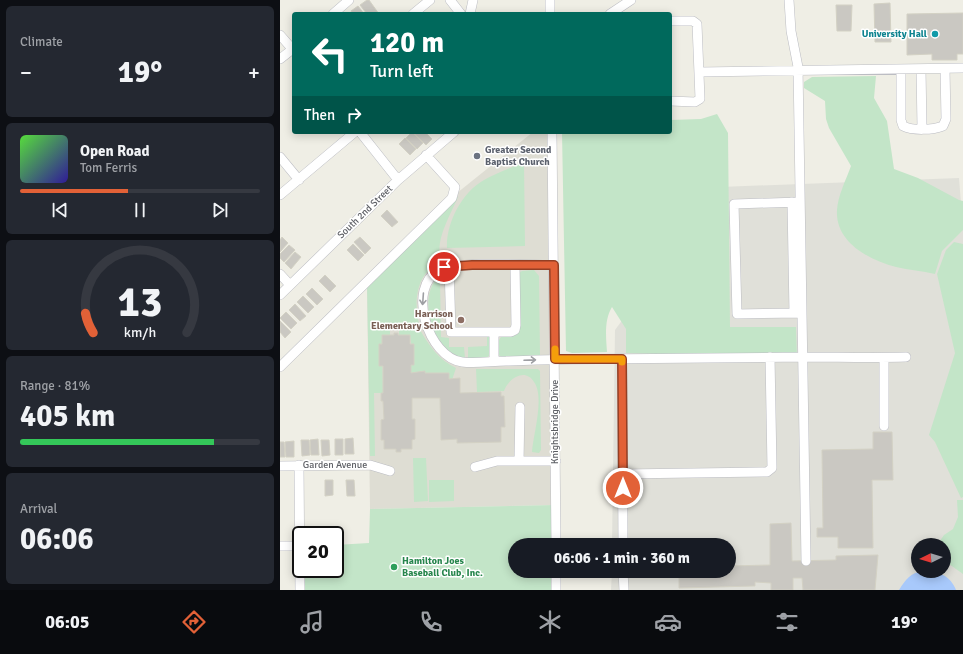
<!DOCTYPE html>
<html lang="en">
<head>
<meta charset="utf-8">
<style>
	body { margin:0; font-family:Signika,sans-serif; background:#242831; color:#f1f3f6; height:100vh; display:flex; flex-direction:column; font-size:15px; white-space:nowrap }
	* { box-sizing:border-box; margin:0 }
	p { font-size:13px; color:#9ea1a6 }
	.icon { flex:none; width:22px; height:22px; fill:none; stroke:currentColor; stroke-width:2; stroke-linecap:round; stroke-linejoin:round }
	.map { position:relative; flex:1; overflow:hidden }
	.sheet { display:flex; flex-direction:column; gap:6px; padding:6px; background:#0d0f14; width:280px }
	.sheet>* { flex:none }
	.hud { position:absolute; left:12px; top:12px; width:380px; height:122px; border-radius:4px; box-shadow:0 2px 10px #0003; background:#00695c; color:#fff; overflow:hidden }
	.needle { width:26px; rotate:265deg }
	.tools { position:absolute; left:631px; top:538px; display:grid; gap:8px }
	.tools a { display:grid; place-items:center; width:40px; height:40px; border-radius:50%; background:#171b24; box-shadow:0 2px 10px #0003; font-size:20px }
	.speed { position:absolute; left:12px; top:526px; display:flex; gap:8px; font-size:20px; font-weight:700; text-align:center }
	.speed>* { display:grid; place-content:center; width:52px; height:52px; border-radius:50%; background:#171b24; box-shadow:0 2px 10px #0003; line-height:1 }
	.speed .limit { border:2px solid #111; border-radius:6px; background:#fff; color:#111 }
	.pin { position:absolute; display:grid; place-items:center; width:34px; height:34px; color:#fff; margin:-17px; border:2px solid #fff; border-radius:50%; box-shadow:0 1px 4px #0007 }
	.me { position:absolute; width:44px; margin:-22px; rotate:0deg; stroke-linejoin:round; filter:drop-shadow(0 0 3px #0008) }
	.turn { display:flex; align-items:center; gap:14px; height:84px; padding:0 12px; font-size:18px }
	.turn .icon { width:52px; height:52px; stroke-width:2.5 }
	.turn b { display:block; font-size:28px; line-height:34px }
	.then { display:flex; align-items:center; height:38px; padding:0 12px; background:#0003; gap:8px; font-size:15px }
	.big { font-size:30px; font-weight:700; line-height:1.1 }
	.sheet .widget { flex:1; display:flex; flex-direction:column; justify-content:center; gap:6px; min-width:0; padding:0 14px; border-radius:6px; background:#242831 }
	.sheet .dial { align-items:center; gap:0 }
	.dial svg { height:104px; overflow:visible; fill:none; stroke:#363941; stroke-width:7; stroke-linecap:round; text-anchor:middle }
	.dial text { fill:#f1f3f6; stroke:none }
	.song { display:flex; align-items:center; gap:12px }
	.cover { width:48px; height:48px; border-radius:6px; background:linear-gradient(135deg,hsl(110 70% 55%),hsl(250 70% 35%)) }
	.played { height:4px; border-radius:2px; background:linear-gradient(90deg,#e26137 45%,#363941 45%) }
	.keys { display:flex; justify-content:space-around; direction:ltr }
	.heat { display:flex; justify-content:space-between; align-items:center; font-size:22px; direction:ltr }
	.charge { height:6px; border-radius:3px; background:linear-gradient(90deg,#34c759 81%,#363941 0) }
	.trip { position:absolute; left:228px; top:538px; width:228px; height:40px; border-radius:20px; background:#171b24; box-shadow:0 2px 10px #0003; font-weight:700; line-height:40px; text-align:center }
	.tab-bar { display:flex; height:64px; justify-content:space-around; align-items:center; background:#090b0e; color:#9ea1a6 }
	.tab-bar .icon { width:28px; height:28px }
	.tab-bar .on { color:#e26137 }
	.tab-bar b { font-size:18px; color:#f1f3f6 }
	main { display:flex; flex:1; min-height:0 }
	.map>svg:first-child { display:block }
</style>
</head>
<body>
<main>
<section class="sheet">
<div class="widget"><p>Climate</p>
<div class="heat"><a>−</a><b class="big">19°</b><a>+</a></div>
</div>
<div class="widget">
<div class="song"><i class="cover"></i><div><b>Open Road</b><p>Tom Ferris</p></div></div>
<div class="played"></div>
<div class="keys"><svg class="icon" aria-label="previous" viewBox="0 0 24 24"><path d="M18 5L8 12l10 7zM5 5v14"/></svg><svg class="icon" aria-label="pause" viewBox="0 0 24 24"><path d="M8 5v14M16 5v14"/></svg><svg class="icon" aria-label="next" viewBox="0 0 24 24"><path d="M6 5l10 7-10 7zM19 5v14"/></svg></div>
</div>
<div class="widget dial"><svg viewBox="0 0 100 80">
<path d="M14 69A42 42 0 1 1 86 69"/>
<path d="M14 69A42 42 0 0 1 8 54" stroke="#e26137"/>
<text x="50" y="56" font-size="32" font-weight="700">13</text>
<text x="50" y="72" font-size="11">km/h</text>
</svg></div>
<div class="widget"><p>Range · 81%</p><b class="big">405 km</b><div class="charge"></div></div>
<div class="widget"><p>Arrival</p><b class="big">06:06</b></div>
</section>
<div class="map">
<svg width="683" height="590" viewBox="0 0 683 590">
	<rect width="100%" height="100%" fill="#efeee5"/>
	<!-- industrial -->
	<path fill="#e0e0d9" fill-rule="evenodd" d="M 679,178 L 683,229 L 683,590 L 331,590 L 332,571 L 449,571 L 449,545 L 332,545 L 335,330 L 440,187 ZM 638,545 L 664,545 L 664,571 L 638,571 Z"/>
	<!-- education -->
	<path fill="#deddd3" d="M 253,132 L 272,132 L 275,505 L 90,509 L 87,282 L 177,193 Z"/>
	<!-- green -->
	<path fill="#c3e5c8" d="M 596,76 L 594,98 L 607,121 L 614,169 L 638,178 L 679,200 L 683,201 L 683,230 L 662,251 L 655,274 C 642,271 629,270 616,267 C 589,260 555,242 557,210 C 558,195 566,180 571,166 L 549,128 L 546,119 L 545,101 L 524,88 L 524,82 L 532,77 Z
		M 437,114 L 448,133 L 450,327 L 516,327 L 517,358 L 346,353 L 346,329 L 332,307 C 324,320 326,337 327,352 L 292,353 L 286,351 L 282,132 L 390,132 L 390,120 L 421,119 Z
		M 244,162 L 245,246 L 167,248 C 166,223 182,192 204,180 C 216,173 231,168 244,162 Z
		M 178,197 C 170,216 153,243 162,263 C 135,270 133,306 140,327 L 110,328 L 110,335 L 102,336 L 103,393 L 94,393 L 95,456 L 90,456 L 87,282 L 172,198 Z
		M 674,242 L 683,244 L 683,497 L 681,498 L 655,442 L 649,435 L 675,353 L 657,274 L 666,250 Z
		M 254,270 L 259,276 L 260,356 L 222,358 L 219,355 L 219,340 L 221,337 L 236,334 L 239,273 L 242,271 Z
		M 164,272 L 166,272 L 167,278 L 160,279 L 161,337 L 169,338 L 169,347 L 184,347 L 185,358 C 152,355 133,291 164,272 Z
		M 119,330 L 140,330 C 150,347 158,359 176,368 L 172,380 L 169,379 L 169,373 L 145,373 L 144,371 L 131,373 L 131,365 L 134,365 L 130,335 L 119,335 Z
		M 207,337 L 210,337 L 210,355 L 206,358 L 188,358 L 188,347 L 207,346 Z
		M 196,369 L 258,369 L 260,371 L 261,450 L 259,453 L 252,452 C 253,435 265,397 254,382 C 245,367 228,379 224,391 L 197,392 Z
		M 133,458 L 146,458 L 148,501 L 134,502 Z
		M 149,480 L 174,480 L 174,501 L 149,502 Z
		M 677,500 L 683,500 L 683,574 L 669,564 L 664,563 L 664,545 L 657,545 L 664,535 L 673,529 L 678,517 Z
		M 275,505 L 276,545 L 235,545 L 235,571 L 276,571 L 276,590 L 23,590 L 23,569 L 55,569 L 55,545 L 89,543 L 90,509 Z"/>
	<!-- water -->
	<path fill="#a8c9fb" d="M 643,571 C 658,571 670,575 676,590 L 619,590 C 626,579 630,573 643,571 Z"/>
	<!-- building -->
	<path fill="#cac8c2" stroke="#d3d1c4" d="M 87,0 L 89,0 L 99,14 L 87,14 L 80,5 Z
		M 610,3 L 611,42 L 595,42 L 594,4 Z
		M 556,5 L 572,5 L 571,31 L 557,31 Z
		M 78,6 L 84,14 L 73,14 L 71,11 Z
		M 683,13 L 683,54 L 677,54 L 677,60 L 652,60 L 652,54 L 627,55 L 627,14 Z
		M 132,132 L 143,143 L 137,149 L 126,138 Z
		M 137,132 L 145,132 L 152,139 L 146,145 L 135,134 Z
		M 125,138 L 136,149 L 130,155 L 119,144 Z
		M 107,210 L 118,222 L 112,227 L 101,216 Z
		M 2,237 L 8,243 L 0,252 L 0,240 Z
		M 80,237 L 91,248 L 85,254 L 74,242 Z
		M 73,244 L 84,255 L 78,261 L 67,250 Z
		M 9,245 L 15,250 L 4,262 L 0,258 L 0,254 Z
		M 15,252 L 21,257 L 11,269 L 5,263 Z
		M 45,275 L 56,286 L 50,292 L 39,281 Z
		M 32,288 L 43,299 L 37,305 L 26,294 Z
		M 23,296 L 34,307 L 28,313 L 17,302 Z
		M 15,304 L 26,316 L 20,321 L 9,310 Z
		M 6,312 L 17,323 L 11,329 L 0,318 Z
		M 0,321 L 11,332 L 5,338 L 0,332 Z
		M 114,333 L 118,333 L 118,335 L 130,335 L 130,344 L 134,344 L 134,365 L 131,365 L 131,373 L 145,371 L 145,373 L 169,373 L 169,379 L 180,378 L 180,393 L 221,392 L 221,396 L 224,396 L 225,427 L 221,427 L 221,442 L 177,443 L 177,439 L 161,440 L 160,398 L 132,398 L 132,419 L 135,419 L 135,439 L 132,440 L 132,449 L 121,449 L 121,452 L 116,452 L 116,449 L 104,449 L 104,440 L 101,440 L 101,420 L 104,419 L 103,401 L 101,401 L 101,393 L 103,393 L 103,366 L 99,366 L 99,344 L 102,344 L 102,335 L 114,335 Z
		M 593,432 L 612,432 L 613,480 L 592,480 L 593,548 L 558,548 L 558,537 L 537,537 L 537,528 L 543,528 L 542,450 L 593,449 Z
		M 73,438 L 74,454 L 65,454 L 65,439 Z
		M 38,439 L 39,455 L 31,455 L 30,440 Z
		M 55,439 L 63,439 L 63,455 L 55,455 Z
		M 21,440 L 29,440 L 30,455 L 22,456 Z
		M 41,440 L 49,440 L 50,455 L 42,456 Z
		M 14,441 L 14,457 L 6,457 L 5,442 Z
		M 0,442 L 4,442 L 5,457 L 0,457 Z
		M 45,480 L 53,480 L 53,495 L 45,496 Z
		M 66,480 L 74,480 L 75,496 L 67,496 Z
		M 511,523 L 512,561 L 556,560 L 556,556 L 598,555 L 595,590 L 523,590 L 522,578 L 513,578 L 513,590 L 491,590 L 491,583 L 475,582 L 475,586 L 473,586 L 399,588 L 399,571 L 449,571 L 449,566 L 490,565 L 490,524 Z"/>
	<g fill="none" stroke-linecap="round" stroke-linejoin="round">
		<defs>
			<path id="minor" d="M 170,0 L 181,14
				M 270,0 L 270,14
				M 509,0 L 511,31 L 518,67 L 526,561
				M 53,14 L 69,0
				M 133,14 L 150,0
				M 190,14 L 193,0
				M 330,14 L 351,0
				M 390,21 L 413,21 L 417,24 L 420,99 L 415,102 L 390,101
				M 0,35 L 14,51
				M 0,59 L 14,48
				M 621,69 L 621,120 L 623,126 C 633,131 653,130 663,126 L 666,119 L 665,69
				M 641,69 L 642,128
				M 420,72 L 683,68
				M 80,132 L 118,180
				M 272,132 L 276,545
				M 0,157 L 19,180
				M 0,195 L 75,132
				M 512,202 L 514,313
				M 520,202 L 454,204 L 457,314 L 522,313
				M 274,265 C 252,265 174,261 159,270 C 126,288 148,357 182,362 C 196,364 212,361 226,361 C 257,360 287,359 318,359 C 387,358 456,358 524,357 C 558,357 592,358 626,357
				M 169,266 L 171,332 L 231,332 L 235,330 L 236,325 L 235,265
				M 0,274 L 10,285
				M 0,295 L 118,180 L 174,132
				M 214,332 L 214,361
				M 604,358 L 604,426
				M 342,359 L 343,545
				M 0,367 L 172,198 L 175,187 L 146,155
				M 239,461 L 240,407
				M 19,465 L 20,590
				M 0,466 L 90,465 L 110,471
				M 195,467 L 217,461 L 276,461
				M 343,474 L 487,472 L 492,468 L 490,357
				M 0,546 L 20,546
				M 276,571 L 276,590
				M 343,571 L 344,590"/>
		</defs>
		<!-- minor casing -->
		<use href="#minor" stroke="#bcbdc3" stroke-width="10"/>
		<!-- minor -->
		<use href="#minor" stroke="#fff" stroke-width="9"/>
	</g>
	<!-- one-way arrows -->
	<defs><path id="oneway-shaft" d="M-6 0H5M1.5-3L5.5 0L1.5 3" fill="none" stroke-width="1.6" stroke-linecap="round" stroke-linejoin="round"/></defs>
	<g stroke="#9e9fa3">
		<use href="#oneway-shaft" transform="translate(143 299) rotate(94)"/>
		<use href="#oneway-shaft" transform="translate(250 360) rotate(-2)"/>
	</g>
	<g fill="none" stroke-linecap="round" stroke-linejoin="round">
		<defs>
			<path id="route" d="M 164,267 L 192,265 L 274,265 L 275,359 L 342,359 L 343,488"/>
		</defs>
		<!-- route casing -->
		<use href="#route" stroke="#933f24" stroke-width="10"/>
		<!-- route -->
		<use href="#route" stroke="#e26137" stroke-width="7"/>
		<!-- slow -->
		<path stroke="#f59e0b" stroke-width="7" d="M 275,349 L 275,359 L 342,359 L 342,362"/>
	</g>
	<!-- markers -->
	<circle fill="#0f9aa8" stroke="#fff" stroke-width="1.5" cx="655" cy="34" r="4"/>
	<circle fill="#6b7280" stroke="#fff" stroke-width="1.5" cx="197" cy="156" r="4"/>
	<circle fill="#8d6e63" stroke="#fff" stroke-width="1.5" cx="181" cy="320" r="4"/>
	<circle fill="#2e9e5b" stroke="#fff" stroke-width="1.5" cx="114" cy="567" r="4"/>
	<g text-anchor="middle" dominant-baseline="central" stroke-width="3" stroke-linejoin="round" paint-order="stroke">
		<!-- culture labels -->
		<g font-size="10" font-weight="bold" fill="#0d838f" stroke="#fff" text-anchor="end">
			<text x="647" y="34">University Hall</text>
		</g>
		<!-- worship labels -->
		<g font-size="10" font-weight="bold" fill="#5b616d" stroke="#fff" text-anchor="start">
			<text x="205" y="150">Greater Second<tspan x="205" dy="12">Baptist Church</tspan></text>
		</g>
		<!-- street labels -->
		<g font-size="10" fill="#5d5f65" stroke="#fff">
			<text transform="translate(85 212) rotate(-44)">South 2nd Street</text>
			<text transform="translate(275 422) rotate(-90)">Knightsbridge Drive</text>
			<text x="55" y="465">Garden Avenue</text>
		</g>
		<!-- education labels -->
		<g font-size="10" font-weight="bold" fill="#785e54" stroke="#fff" text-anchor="end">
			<text x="173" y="314">Harrison<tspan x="173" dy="12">Elementary School</tspan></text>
		</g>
		<!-- leisure labels -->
		<g font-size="10" font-weight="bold" fill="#27864d" stroke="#fff" text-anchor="start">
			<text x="122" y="561">Hamilton Joes<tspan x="122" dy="12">Baseball Club, Inc.</tspan></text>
		</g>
	</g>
</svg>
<div class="tools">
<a><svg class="needle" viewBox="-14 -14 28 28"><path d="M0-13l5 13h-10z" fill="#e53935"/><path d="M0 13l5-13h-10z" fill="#9ea1a6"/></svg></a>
</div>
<div class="speed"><div class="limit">20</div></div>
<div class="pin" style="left:164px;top:267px;background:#d93025"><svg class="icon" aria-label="arrive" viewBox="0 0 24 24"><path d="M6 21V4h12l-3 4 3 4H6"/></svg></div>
<svg class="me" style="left:343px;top:488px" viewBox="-20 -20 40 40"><circle r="17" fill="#e26137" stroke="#fff" stroke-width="3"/><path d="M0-11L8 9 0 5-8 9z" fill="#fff"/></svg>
<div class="trip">06:06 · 1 min · 360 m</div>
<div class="hud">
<div class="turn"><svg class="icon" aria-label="left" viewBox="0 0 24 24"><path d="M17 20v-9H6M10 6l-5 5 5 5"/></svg><div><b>120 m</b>Turn left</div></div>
<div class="then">Then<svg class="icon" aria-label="right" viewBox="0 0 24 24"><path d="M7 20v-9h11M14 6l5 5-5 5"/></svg></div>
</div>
</div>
</main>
<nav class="tab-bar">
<b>06:05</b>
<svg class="icon on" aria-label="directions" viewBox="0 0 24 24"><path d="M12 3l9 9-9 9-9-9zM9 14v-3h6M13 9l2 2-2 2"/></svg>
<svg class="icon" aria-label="music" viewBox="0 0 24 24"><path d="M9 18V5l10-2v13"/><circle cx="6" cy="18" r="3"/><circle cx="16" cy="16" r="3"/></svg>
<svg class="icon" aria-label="phone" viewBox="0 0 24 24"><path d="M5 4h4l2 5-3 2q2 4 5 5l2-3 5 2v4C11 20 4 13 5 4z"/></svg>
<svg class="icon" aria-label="climate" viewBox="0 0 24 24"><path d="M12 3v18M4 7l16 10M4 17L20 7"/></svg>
<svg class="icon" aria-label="car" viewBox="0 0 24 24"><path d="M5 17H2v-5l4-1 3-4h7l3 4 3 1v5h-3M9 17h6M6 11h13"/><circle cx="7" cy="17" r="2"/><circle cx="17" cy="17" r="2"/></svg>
<svg class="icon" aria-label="filters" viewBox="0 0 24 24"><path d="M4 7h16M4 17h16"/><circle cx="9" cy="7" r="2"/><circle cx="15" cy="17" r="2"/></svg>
<b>19°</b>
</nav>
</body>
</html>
